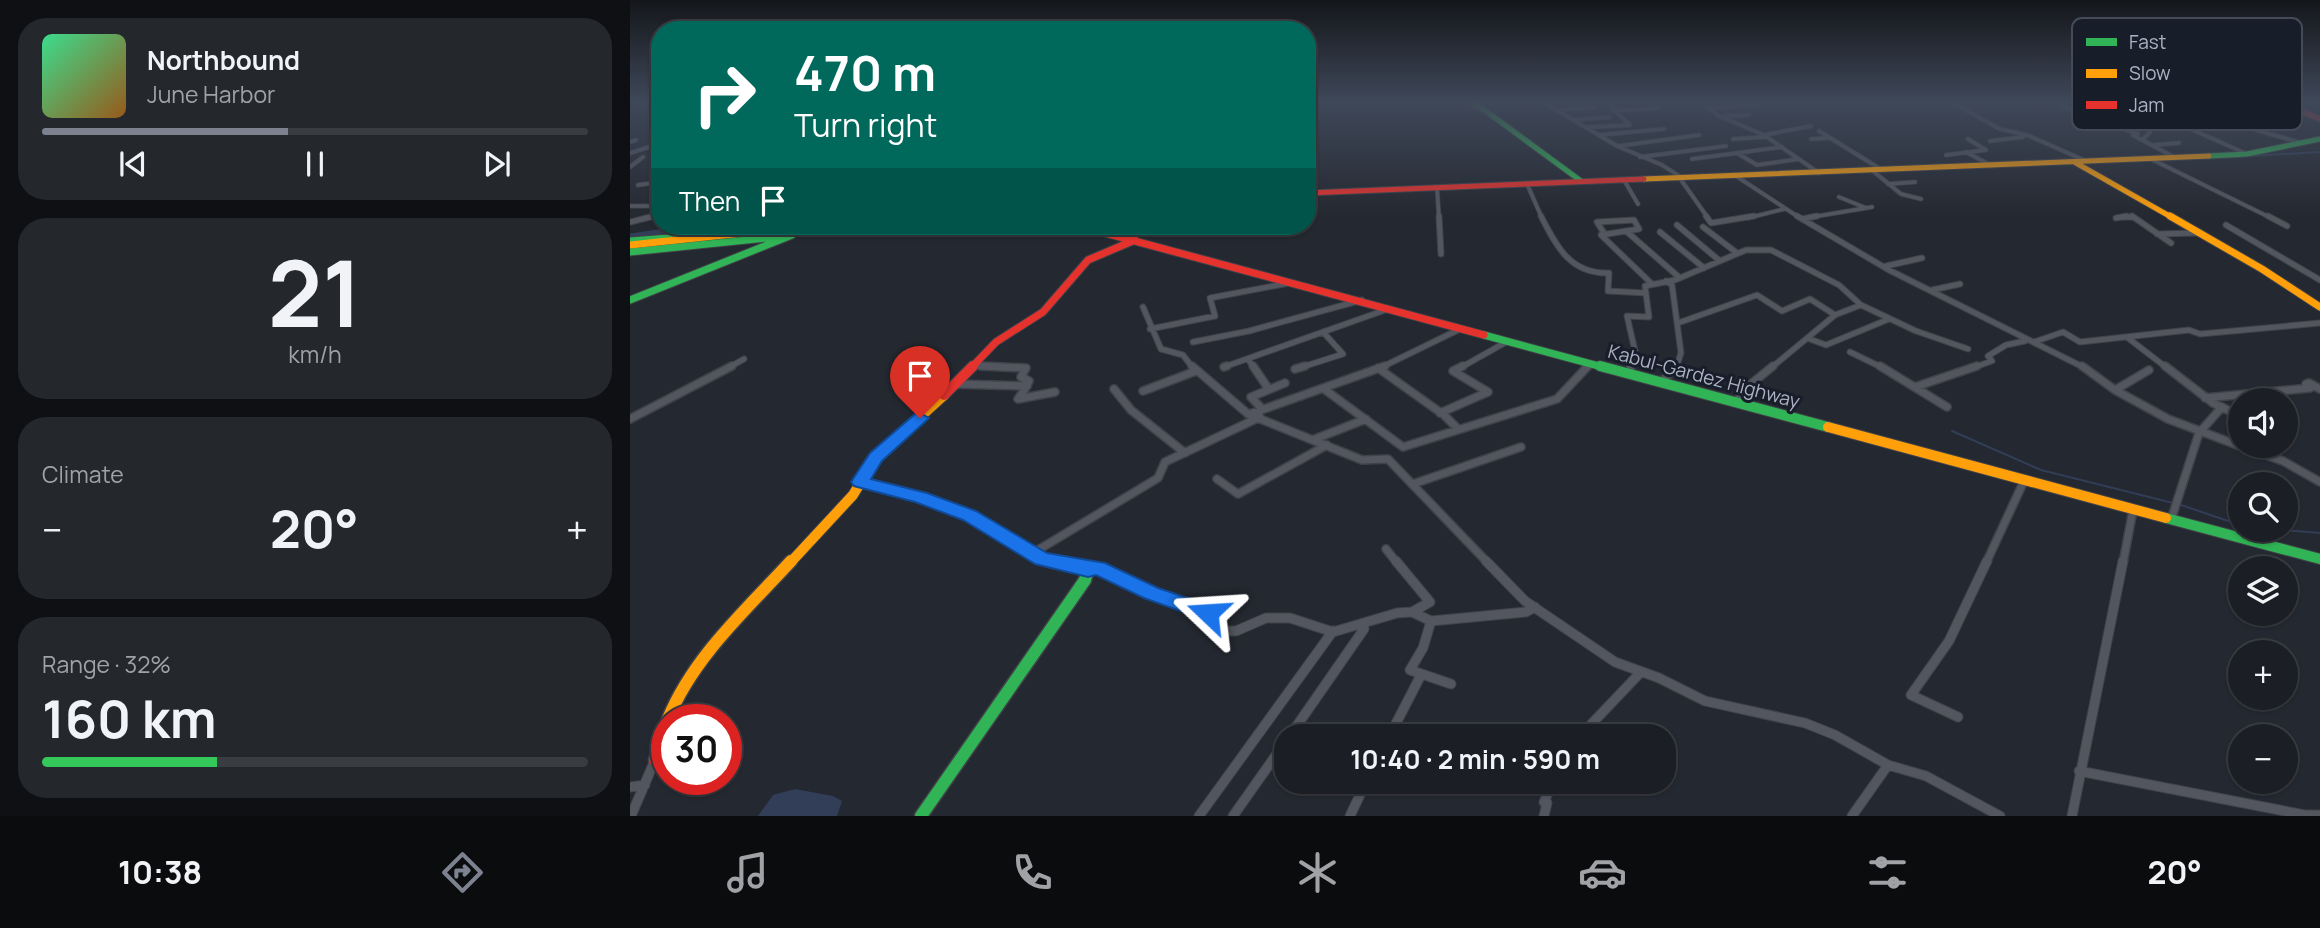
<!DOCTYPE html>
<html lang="en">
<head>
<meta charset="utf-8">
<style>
	body { margin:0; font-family:Manrope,sans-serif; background:#24272c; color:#f1f3f6; height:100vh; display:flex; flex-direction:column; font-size:26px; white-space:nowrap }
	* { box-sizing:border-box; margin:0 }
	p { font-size:23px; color:#a0a2a6 }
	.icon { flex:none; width:38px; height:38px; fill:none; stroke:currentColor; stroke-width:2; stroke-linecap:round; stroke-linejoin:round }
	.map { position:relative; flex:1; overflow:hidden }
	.sheet { display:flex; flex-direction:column; gap:18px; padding:18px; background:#0f1014; width:630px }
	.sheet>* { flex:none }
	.guide { position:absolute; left:21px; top:21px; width:665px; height:214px; border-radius:28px; box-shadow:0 2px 5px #0004,0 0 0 2px #393c41; background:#00695c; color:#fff; overflow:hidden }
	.tools { position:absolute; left:1598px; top:388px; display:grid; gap:14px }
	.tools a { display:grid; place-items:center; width:70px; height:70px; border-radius:50%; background:#1b1e24; box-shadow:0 2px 5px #0004,0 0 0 2px #393c41; font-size:35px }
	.speed { position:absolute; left:21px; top:704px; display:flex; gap:14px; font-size:35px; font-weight:700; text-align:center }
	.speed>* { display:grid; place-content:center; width:91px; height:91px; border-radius:50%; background:#1b1e24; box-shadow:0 2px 5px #0004,0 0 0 2px #393c41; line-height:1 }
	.speed .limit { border:10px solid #d22; background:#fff; color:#111 }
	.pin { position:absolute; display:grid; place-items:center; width:60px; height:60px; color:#fff; margin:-72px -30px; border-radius:50% 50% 50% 0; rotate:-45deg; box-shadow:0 0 7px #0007 }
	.pin .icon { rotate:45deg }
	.me { position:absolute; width:77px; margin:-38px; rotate:290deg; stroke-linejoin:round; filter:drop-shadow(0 0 5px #0008) }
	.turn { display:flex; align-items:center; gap:24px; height:147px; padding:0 28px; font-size:32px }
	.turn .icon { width:91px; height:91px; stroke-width:2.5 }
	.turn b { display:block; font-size:49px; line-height:60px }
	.then { display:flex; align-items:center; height:66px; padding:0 28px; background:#0003; gap:14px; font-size:26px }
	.big { font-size:52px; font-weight:700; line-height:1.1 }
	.sheet .card { flex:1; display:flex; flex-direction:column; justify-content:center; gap:10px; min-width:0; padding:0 24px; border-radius:28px; background:#24272c }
	.sheet .dial { align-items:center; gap:0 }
	.dial b { font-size:91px; line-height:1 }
	.song { display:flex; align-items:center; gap:21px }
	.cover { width:84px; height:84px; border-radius:10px; background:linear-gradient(135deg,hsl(150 70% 55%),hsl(30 70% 35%)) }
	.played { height:7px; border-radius:4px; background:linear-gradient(90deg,#7c8290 45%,#393c41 45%) }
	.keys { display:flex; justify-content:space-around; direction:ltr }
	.heat { display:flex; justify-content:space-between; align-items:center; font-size:38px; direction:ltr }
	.charge { height:10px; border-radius:5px; background:linear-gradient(90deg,#34c759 32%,#393c41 0) }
	.trip { position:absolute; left:644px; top:724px; width:402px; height:70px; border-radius:28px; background:#1b1e24; box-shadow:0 2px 5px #0004,0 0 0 2px #393c41; font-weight:700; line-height:70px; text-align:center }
	.dock { display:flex; height:112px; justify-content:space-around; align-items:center; background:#0b0c0e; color:#a0a2a6 }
	.dock .icon { width:49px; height:49px }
	.dock .current { color:#7c8290 }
	.dock b { font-size:32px; color:#f1f3f6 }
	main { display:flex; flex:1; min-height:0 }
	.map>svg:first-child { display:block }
</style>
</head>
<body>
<main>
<section class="sheet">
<div class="card">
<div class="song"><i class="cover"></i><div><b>Northbound</b><p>June Harbor</p></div></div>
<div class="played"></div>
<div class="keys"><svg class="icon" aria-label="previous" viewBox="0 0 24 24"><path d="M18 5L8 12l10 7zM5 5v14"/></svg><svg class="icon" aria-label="pause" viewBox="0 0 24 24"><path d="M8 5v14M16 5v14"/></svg><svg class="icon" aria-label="next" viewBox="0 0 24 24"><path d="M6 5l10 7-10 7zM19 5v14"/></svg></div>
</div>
<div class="card dial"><b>21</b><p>km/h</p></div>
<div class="card"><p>Climate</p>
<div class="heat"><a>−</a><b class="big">20°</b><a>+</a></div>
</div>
<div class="card"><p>Range · 32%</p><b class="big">160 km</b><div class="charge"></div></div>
</section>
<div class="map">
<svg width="1690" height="816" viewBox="0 0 1690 816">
	<rect width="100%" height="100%" fill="#242830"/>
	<!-- water -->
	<path fill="#323d58" d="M 165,789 L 203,796 L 212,801 L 207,816 L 128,816 L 143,795 Z"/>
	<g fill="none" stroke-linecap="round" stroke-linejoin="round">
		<!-- stream -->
		<path stroke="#323d58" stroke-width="2" d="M 1604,157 L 1690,152
			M 1322,431 L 1411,470 L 1543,503
			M 1548,504 L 1610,525
			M 1654,530 L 1690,533"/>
		<!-- canal -->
		<path stroke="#323d58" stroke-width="5" d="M 0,236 L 70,226"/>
		<defs>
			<path id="street-far3" d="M 837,103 L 855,112
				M 915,103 L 987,146 L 1032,165 L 1051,177
				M 1072,103 L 1089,116 L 1134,135 L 1189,173
				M 1323,103 L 1370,129 L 1397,135 L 1456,161
				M 1553,103 L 1585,118 L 1668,142
				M 1432,106 L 1508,134 L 1503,135 L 1512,140
				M 1079,109 L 1132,103
				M 930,110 L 965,107
				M 985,111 L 1029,108
				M 1577,113 L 1616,107
				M 1538,114 L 1557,121 L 1583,118
				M 1091,116 L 1119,115
				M 944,120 L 979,117
				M 1519,124 L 1545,122 L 1617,154
				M 960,127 L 1000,125 L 977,103
				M 1189,131 L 1252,170
				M 1520,132 L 1512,140 L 1546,158
				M 969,135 L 1034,129
				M 1134,135 L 1181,126
				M 1103,139 L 1135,137
				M 1181,139 L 1198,138
				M 1360,141 L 1393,137
				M 0,142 L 6,140
				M 1524,145 L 1549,143
				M 989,146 L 1069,135
				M 1336,152 L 1362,166
				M 0,153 L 19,147
				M 1107,153 L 1127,165 L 1169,159
				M 1316,155 L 1356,150 L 1338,139
				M 1010,157 L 1096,146
				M 1062,159 L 1152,147
				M 1521,159 L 1641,218
				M 0,167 L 13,157
				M 1243,171 L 1271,194 L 1291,199
				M 1106,176 L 1170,218
				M 1049,177 L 1078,218
				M 994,180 L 1008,204
				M 897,184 L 912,218
				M 1258,184 L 1285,182
				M 8,185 L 30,182
				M 807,187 L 809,218
				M 1209,197 L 1236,208
				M 0,206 L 30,206
				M 16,218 L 30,215
				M 1118,218 L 1154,209
				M 1176,218 L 1242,207
				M 1486,218 L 1504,218"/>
			<path id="street-far2" d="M 809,216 L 811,254
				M 911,216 C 927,248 941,274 979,273 L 978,291 L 1016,293
				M 1076,216 L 1081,223 L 1124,216
				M 1167,216 L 1259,270 L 1455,368
				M 1502,216 L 1541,243
				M 1638,216 L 1657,226
				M 1486,218 L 1497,216
				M 1172,219 L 1187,216
				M 0,222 L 24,216
				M 1047,225 L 1090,261
				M 1596,225 L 1690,280
				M 1073,227 L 1107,253
				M 540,229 L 543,226
				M 996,231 L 1050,278
				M 1030,232 L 1074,268
				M 974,233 L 967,222 L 1004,220 L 1009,229 L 971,235 L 1022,284
				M 1527,234 L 1567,233
				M 1256,266 L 1292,258
				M 1036,281 L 1042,285 L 1051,353 L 1046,368
				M 1302,290 L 1330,284
				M 513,307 L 531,349 L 553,355 L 563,368
				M 1048,323 L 1127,295 L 1152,311 L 1180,299 L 1205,315
				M 520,329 L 585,316 L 580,298 L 659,283
				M 1177,338 L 1196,345 L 1259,319
				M 1498,338 L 1537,368
				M 563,342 L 619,331 L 732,300
				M 1404,342 L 1433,332 L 1450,342 L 1559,330 L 1570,334 L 1690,323
				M 1220,352 L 1253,368
				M 618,359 L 624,368
				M 351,366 L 388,368
				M 594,367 L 758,309
				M 98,368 L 114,359
				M 669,368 L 713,354 L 693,332
				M 750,368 L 828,330 L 827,327
				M 830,368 L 878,341
				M 957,368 L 960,364
				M 1000,368 L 1005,351 L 997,316 L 1019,317 L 1015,286 L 1045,280 L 1116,250 L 1141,250 L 1209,285 L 1231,305 L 1286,331 L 1338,349
				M 1141,368 L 1205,315 L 1231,305
				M 1342,368 L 1362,361 L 1358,356 L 1376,345 L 1395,341"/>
			<path id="street-far1" d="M 351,366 L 396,368 L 391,377 L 399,381 L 397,386
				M 562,366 L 618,414 L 732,460 L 758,459 L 858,563
				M 623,366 L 638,388
				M 833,366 L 823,371 L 858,392
				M 1250,366 L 1317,407
				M 1452,366 L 1485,390 L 1538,419 L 1610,446
				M 1535,366 L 1583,403 L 1610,416
				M 594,367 L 597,366
				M 748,368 L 814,415 L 828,429
				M 665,369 L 675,366
				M 999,373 L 1001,366
				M 1031,382 L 1048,366
				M 324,384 L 397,386 L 388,399 L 425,392
				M 1285,387 L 1347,366
				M 484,389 L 501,410 L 555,453
				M 694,389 L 773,447 L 927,399 L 958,366
				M 1485,390 L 1519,370
				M 513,391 L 566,371
				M 1575,398 L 1680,388 L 1676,384 L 1679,383 L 1690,389
				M 1106,403 L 1115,389 L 1143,366
				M 632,409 L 621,397 L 655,383
				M 810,413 L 858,392
				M 620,414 L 755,366
				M 0,419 L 102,366
				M 685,439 L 736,419
				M 1610,446 L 1653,461 L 1690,482
				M 587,479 L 608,494 L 697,445
				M 783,484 L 891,447
				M 1541,520 L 1569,433 L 1592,407
				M 756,549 L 767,563
				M 403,553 L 528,478 L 535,462 L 630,417
				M 1356,563 L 1394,481
				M 1493,563 L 1503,510"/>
			<path id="street" d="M 766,561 L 800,602 L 782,612
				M 856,561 L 895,601 L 985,662 L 1029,678 L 1075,701 L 1175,723 L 1205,735 L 1258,765 L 1296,776 L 1370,816
				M 458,569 L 468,568 L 521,593 L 577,613 L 596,631 L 606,631 L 636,618 L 660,618 L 703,632 L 767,613 L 782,612 L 801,621 L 793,648 L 780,670 L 821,684
				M 801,621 L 896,612 L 905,607
				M 1328,717 L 1281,695 L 1319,641 L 1357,561
				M 659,737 L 734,629 L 730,626
				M 759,737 L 791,675
				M 949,737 L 1011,672
				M 1449,771 L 1675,815 L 1690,815
				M 0,787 L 15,785
				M 1,816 L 25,760
				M 569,816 L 703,631
				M 603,816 L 656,741
				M 720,816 L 736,782
				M 914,816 L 917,803 L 914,802 L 923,782
				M 1222,816 L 1258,765
				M 1442,816 L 1493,561"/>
			<path id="fast-far3" d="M 845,103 L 951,181
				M 1579,156 L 1617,154 L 1690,139"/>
			<path id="fast-far2" d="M 0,241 L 65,236
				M 0,252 L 147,237
				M 0,300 L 162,235
				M 854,335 L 976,368"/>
			<path id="fast-far1" d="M 970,366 L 1198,427
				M 230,482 C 269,493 312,501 348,519 C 376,533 397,556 428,563
				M 1536,518 L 1690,559"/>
			<path id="fast" d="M 291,816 L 455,580 L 458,569 L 420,561"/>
			<path id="slow-far3" d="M 1446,163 L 1543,218
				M 1014,179 L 1579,156"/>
			<path id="slow-far2" d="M 1540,216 L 1632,269 L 1690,307
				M 0,245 L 177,226"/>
			<path id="slow-far1" d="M 1198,427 L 1536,518
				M 160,563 L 223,495 L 246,457 L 314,395"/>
			<path id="slow" d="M 38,719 C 63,657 117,609 161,561"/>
			<path id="jam-far3" d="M 1652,103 L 1690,119
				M 677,193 L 1014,179"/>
			<path id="jam-far2" d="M 449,226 L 854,335
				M 341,368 L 366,342 L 413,312 L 458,260 L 505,240"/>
			<path id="jam-far1" d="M 314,395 L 343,366"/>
			<path id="jam" d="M 25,760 L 37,722"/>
		</defs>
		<!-- street-far3 casing -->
		<use href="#street-far3" stroke="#404249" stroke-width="5"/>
		<!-- street-far2 casing -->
		<use href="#street-far2" stroke="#404249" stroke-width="7"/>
		<!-- street-far1 casing -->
		<use href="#street-far1" stroke="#404249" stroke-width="10"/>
		<!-- street casing -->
		<use href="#street" stroke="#404249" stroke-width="11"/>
		<!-- fast-far3 casing -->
		<use href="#fast-far3" stroke="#404249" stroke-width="7"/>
		<!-- fast-far2 casing -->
		<use href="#fast-far2" stroke="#404249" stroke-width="9"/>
		<!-- fast-far1 casing -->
		<use href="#fast-far1" stroke="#404249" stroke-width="12"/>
		<!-- fast casing -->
		<use href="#fast" stroke="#404249" stroke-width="15"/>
		<!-- slow-far3 casing -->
		<use href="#slow-far3" stroke="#404249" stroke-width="7"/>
		<!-- slow-far2 casing -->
		<use href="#slow-far2" stroke="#404249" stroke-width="9"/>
		<!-- slow-far1 casing -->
		<use href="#slow-far1" stroke="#404249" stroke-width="12"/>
		<!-- slow casing -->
		<use href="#slow" stroke="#404249" stroke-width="15"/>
		<!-- jam-far3 casing -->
		<use href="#jam-far3" stroke="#404249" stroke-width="7"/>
		<!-- jam-far2 casing -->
		<use href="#jam-far2" stroke="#404249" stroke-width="9"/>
		<!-- jam-far1 casing -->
		<use href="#jam-far1" stroke="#404249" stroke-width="12"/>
		<!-- jam casing -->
		<use href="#jam" stroke="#404249" stroke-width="15"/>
		<!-- street-far3 -->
		<use href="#street-far3" stroke="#53565f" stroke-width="3.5"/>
		<!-- street-far2 -->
		<use href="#street-far2" stroke="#53565f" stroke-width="5"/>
		<!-- street-far1 -->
		<use href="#street-far1" stroke="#53565f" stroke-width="7"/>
		<!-- street -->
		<use href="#street" stroke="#53565f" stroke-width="9"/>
		<!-- fast-far3 -->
		<use href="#fast-far3" stroke="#30b455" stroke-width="5"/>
		<!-- fast-far2 -->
		<use href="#fast-far2" stroke="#30b455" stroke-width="7"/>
		<!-- fast-far1 -->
		<use href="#fast-far1" stroke="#30b455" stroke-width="10"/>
		<!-- fast -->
		<use href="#fast" stroke="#30b455" stroke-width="12"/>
		<!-- slow-far3 -->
		<use href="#slow-far3" stroke="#ff9f0a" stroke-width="5"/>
		<!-- slow-far2 -->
		<use href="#slow-far2" stroke="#ff9f0a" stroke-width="7"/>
		<!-- slow-far1 -->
		<use href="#slow-far1" stroke="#ff9f0a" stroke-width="10"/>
		<!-- slow -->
		<use href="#slow" stroke="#ff9f0a" stroke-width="12"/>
		<!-- jam-far3 -->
		<use href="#jam-far3" stroke="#e5322d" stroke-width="5"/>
		<!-- jam-far2 -->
		<use href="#jam-far2" stroke="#e5322d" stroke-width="7"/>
		<!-- jam-far1 -->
		<use href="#jam-far1" stroke="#e5322d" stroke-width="10"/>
		<!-- jam -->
		<use href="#jam" stroke="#e5322d" stroke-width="12"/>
	</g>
	<!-- sky -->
	<linearGradient id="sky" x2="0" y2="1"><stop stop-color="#14161a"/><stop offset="0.47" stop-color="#3f4859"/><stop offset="1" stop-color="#3f4859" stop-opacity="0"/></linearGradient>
	<rect width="1690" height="217" fill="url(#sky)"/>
	<!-- route -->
	<path fill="#1a73e8" stroke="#114b97" stroke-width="2" d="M 290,413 L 299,418 L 296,421 L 252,461 L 241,479 L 297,493 L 346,511 L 417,553 L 475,563 L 528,588 L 585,607 L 588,613 L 585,618 L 578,621 L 514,598 L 466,575 L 458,577 L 405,564 L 333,520 L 285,502 L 224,486 L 221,482 L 240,453 L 285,414 Z"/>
	<g text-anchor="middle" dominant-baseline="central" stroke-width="6" stroke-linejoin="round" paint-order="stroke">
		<!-- street labels -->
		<g font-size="19" fill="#acb2c3" stroke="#181d2a">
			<text transform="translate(1074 376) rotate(15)">Kabul-Gardez Highway</text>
		</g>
	</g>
	<!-- legend -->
	<rect x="1442" y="18" width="230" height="112" rx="10" fill="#181d2a" stroke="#444a58" stroke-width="2"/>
	<rect x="1456" y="38" width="31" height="8" fill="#30b455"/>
	<rect x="1456" y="69" width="31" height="9" fill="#ff9f0a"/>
	<rect x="1456" y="101" width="31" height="8" fill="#e5322d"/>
	<g font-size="19" fill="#acb2c3">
		<text x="1499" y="49">Fast</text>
		<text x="1499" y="80">Slow</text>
		<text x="1499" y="112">Jam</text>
	</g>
</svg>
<div class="tools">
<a><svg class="icon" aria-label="sound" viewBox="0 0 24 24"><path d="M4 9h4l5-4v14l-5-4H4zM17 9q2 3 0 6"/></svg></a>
<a><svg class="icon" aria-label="search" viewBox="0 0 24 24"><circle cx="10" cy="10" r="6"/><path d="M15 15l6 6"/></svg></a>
<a><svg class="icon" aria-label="layers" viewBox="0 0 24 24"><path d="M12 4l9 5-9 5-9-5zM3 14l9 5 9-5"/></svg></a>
<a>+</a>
<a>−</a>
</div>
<div class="speed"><div class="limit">30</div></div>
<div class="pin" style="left:290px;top:418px;background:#d93025"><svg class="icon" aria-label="arrive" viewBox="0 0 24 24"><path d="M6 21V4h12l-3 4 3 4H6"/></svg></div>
<svg class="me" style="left:578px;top:613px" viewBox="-20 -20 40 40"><path d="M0-17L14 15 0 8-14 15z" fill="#1a73e8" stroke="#fff" stroke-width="4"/></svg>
<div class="trip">10:40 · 2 min · 590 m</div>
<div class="guide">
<div class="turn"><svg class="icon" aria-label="right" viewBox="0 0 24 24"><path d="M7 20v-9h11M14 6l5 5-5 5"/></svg><div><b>470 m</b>Turn right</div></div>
<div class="then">Then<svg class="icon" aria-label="arrive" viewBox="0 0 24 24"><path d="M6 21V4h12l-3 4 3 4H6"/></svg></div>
</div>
</div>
</main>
<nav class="dock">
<b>10:38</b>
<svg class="icon current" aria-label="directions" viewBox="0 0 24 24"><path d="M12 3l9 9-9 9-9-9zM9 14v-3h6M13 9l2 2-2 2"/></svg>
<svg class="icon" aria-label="music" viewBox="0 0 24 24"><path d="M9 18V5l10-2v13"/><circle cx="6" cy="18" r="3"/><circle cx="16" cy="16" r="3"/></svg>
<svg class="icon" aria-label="phone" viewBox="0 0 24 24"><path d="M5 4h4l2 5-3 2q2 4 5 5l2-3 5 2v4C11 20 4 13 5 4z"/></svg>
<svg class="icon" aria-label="climate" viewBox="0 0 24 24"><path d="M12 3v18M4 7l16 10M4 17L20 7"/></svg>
<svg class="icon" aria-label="car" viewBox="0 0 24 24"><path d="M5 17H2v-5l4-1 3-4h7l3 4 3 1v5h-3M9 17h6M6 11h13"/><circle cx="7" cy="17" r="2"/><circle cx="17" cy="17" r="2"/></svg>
<svg class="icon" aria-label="filters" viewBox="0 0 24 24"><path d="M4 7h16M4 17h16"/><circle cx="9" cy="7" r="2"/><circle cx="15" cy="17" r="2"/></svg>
<b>20°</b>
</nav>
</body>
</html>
